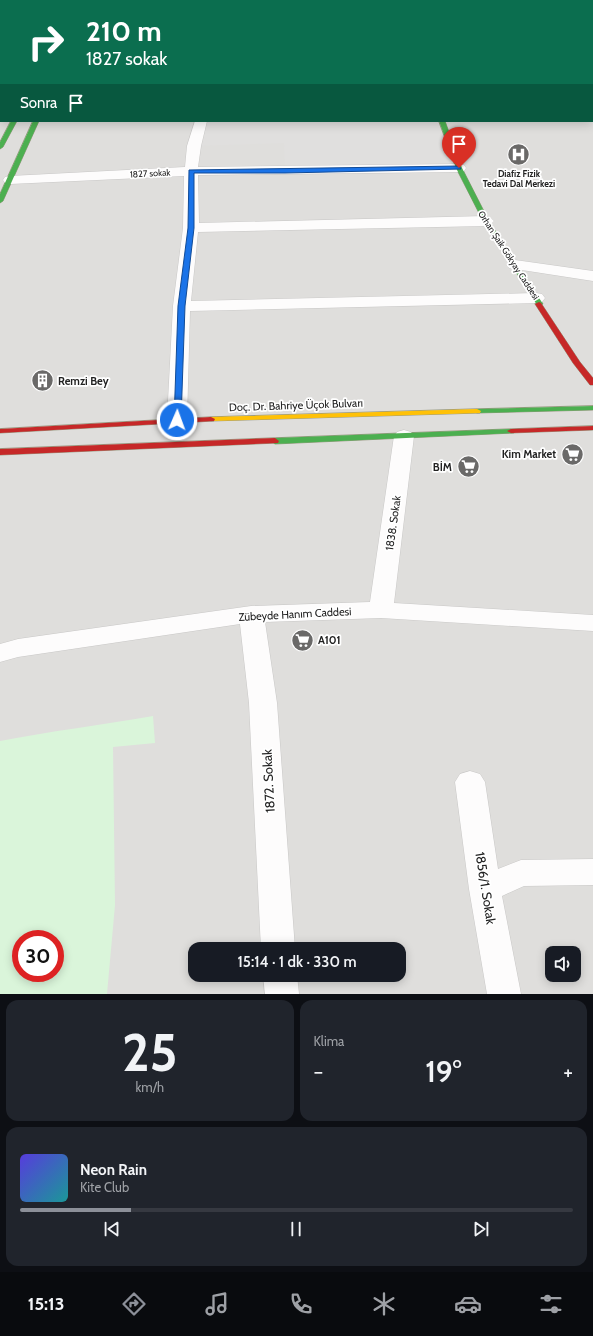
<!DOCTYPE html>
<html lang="tr">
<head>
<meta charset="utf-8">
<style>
	body { margin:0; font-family:Cabin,sans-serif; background:#20242c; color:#f1f3f6; height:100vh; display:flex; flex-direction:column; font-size:15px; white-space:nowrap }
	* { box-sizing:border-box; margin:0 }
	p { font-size:13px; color:#9ea1a6 }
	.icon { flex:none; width:22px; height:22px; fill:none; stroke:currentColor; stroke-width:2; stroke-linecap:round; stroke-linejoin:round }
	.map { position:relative; height:994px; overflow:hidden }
	.sheet { display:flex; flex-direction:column; gap:6px; padding:6px; background:#0d0f14; flex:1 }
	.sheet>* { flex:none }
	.banner { position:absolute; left:0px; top:0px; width:593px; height:122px; box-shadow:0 2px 10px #0003; background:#0b6e4f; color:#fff; overflow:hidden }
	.buttons { position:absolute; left:545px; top:946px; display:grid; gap:8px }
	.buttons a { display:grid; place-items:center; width:36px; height:36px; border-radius:8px; background:#171b24; box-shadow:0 2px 10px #0003; font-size:20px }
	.speed { position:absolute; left:12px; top:930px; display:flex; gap:8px; font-size:20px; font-weight:700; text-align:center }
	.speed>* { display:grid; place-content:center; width:52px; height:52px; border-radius:50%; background:#171b24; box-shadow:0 2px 10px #0003; line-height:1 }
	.speed .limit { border:6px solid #d22; background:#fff; color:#111 }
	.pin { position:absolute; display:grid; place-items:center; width:34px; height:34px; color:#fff; margin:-41px -17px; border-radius:50% 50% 50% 0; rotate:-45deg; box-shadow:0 0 4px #0007 }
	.pin .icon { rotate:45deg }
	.me { position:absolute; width:44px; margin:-22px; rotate:2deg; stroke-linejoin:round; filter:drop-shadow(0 0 3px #0008) }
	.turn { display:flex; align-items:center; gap:14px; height:84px; padding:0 20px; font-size:18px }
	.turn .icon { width:52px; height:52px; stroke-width:2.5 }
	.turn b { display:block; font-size:28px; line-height:34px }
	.then { display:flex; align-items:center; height:38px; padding:0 20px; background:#0003; gap:8px; font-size:15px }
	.big { font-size:30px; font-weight:600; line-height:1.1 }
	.sheet .tile { flex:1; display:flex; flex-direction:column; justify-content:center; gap:6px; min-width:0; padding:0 14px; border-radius:12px; background:#20242c }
	.sheet .dial { align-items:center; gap:0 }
	.dial b { font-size:52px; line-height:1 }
	.song { display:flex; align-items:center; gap:12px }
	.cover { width:48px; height:48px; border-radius:6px; background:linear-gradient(135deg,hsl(250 70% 55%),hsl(180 70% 35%)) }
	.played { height:4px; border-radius:2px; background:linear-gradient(90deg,#8c9099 20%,#363941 20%) }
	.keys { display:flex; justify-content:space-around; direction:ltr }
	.heat { display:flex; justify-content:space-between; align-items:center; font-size:22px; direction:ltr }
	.sheet .tiles { flex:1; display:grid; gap:6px; grid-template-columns:1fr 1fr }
	.tile:last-child { grid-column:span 2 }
	.trip { position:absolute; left:188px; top:942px; width:218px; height:40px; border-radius:12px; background:#171b24; box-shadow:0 2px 10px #0003; font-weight:600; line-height:40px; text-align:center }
	.dock { display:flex; height:64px; justify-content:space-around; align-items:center; background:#090b0e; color:#9ea1a6 }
	.dock .icon { width:28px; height:28px }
	.dock .selected { color:#8c9099 }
	.dock b { font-size:18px; color:#f1f3f6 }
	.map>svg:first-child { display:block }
</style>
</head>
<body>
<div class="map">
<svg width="593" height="994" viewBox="0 0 593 994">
	<rect width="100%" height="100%" fill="#f0eeeb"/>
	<!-- residential -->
	<path fill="#dfdedc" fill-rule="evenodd" d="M 0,0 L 593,0 L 593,994 L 0,994 ZM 1,1 L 592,1 L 592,121 L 1,121 ZM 21,939 L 55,939 L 55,973 L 21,973 ZM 195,949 L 399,949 L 399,975 L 195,975 ZM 552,953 L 574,953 L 574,975 L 552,975 Z"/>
	<!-- park -->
	<path fill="#daf5da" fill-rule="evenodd" d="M 153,716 L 155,743 L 113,747 L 115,905 L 107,994 L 0,994 L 0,741 C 51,731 102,725 153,716 ZM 21,939 L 55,939 L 55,973 L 21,973 Z"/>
	<!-- parking -->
	<path fill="#e0dfde" d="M 201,121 L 442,121 L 459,168 L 285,171 L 284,143 L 194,146 Z"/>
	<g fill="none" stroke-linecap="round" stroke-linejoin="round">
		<defs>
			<path id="street" d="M 227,0 L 237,0 L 237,1 L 227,1 Z
				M 592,4 L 593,4 L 593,10 L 592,10 Z
				M 592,31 L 593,31 L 593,37 L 592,37 Z
				M 592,112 L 593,112 L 593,120 L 592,120 Z
				M 195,121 L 207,121 L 201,146 L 198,167 L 459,164 L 464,165 L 466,168 L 464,171 L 459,172 L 198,175 L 199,223 L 486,216 L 491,218 L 494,221 L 491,224 L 486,226 L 198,232 L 191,301 L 536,293 L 542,294 L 545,298 L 542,302 L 536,303 L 190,311 L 187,420 L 184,424 L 177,426 L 170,424 L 167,420 L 173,306 L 183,228 L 184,176 L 10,184 L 5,183 L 3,180 L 5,177 L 10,176 L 185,167 L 187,146 Z
				M 515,260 L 593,271 L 593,281 L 509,268 L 507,265 L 509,262 Z
				M 404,430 L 411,432 L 414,436 L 394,603 L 593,615 L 593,631 L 381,618 L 265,622 L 277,703 L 295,949 L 261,949 L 249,703 L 240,624 L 18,657 L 0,662 L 0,644 L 18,639 L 251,606 L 370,602 L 394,436 L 397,432 Z
				M 470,771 L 480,774 L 485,782 L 498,869 L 521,860 L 593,859 L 593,885 L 524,886 L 502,896 L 521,994 L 487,994 L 469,889 L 455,782 L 460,774 Z
				M 263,975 L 297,975 L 299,994 L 265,994 Z"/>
			<path id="fast" d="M 11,121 L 17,121 L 3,147 L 0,149 L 0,142 Z
				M 33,121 L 39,121 L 3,201 L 0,203 L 0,194 Z
				M 439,121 L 445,121 L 462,168 L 489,221 L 543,304 L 541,305 L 537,305 L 483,221 L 456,168 Z
				M 593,406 L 593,410 L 477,413 L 473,411 L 477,409 Z
				M 511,429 L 515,431 L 514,433 L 275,444 L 271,441 L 275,438 Z"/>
			<path id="slow" d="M 418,0 L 422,0 L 422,1 L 418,1 Z
				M 0,71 L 1,71 L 1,73 L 0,73 Z
				M 477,409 L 481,411 L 480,413 L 211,421 L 207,419 L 211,417 Z"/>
			<path id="jam" d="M 105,0 L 109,0 L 109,1 L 105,1 Z
				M 592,69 L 593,69 L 593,71 L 592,71 Z
				M 539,302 L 541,303 L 580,362 L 593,378 L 593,385 L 590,385 L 573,363 L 535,304 Z
				M 211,417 L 215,419 L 214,421 L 0,433 L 0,429 Z
				M 593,426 L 593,430 L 511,433 L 507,431 L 511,429 Z
				M 275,438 L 279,441 L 278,443 L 0,455 L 0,449 Z"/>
		</defs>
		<!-- street casing -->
		<use href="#street" stroke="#c9c8c7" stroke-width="1"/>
		<!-- fast casing -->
		<use href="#fast" stroke="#999a82" stroke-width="1"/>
		<!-- slow casing -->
		<use href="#slow" stroke="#999a82" stroke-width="1"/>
		<!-- jam casing -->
		<use href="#jam" stroke="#999a82" stroke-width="1"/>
		<!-- street -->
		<use href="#street" fill="#fdfcfc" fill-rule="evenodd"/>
		<!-- fast -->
		<use href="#fast" fill="#4caf50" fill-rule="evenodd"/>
		<!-- slow -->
		<use href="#slow" fill="#ffc107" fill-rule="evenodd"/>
		<!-- jam -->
		<use href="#jam" fill="#c62828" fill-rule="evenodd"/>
	</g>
	<!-- route -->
	<path fill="#1a73e8" stroke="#114b97" d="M 459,166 L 461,169 L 285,173 L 194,173 L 194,228 L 185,306 L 181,420 L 177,422 L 174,422 L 178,306 L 188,228 L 189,170 Z"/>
	<!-- icons -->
	<defs>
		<symbol id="hospital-disc" viewBox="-11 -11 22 22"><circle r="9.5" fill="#6a6968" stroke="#fff"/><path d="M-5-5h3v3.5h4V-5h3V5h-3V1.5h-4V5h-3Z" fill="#fff"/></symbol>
		<symbol id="building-disc" viewBox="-11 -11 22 22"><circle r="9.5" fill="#6a6968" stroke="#fff"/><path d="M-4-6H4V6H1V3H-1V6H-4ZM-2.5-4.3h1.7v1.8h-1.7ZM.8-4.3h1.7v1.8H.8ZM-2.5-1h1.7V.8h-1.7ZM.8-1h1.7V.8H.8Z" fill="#fff"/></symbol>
		<symbol id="supermarket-disc" viewBox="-11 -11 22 22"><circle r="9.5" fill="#6a6968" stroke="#fff"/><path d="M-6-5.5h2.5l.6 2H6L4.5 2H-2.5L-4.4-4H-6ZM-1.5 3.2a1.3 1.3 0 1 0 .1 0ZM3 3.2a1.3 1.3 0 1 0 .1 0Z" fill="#fff"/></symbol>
	</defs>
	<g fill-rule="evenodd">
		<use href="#hospital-disc" x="506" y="142" width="25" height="25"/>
		<use href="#building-disc" x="30" y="368" width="25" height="25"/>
		<use href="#supermarket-disc" x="560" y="442" width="25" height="25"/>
		<use href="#supermarket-disc" x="456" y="454" width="25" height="25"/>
		<use href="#supermarket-disc" x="290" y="628" width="25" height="25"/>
	</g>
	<g text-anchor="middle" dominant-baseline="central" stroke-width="3.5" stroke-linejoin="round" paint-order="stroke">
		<!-- far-street labels -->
		<g font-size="9" fill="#222" stroke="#fff">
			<text transform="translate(150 173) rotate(-3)">1827 sokak</text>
			<text transform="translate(509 255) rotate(57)">Orhan Şaik Gökyay Caddesi</text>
		</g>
		<!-- far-poi labels -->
		<g font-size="9" font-weight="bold" fill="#222" stroke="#fff">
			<text x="519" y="173">Diafiz Fizik<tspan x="519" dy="10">Tedavi Dal Merkezi</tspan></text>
		</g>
		<!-- poi labels -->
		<g font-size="11" font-weight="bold" fill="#222" stroke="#fff" text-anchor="start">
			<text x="58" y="381">Remzi Bey</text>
			<text x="556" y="454" text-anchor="end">Kim Market</text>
			<text x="452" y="467" text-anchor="end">BİM</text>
			<text x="318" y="640">A101</text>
		</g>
		<!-- street labels -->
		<g font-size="11" fill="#222" stroke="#fff">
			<text transform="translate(296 405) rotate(-2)">Doç. Dr. Bahriye Üçok Bulvarı</text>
			<text transform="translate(393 523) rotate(-82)">1838. Sokak</text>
			<text transform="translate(295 614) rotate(-3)">Zübeyde Hanım Caddesi</text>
		</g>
		<!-- near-street labels -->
		<g font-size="13" fill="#222" stroke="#fff">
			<text transform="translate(268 781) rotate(-93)">1872. Sokak</text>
			<text transform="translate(486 888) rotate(81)">1856/1. Sokak</text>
		</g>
	</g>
</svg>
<div class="buttons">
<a><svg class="icon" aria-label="sound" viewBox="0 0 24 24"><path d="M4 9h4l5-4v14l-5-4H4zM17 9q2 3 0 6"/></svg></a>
</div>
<div class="speed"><div class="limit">30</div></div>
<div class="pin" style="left:459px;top:168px;background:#d93025"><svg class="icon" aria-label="arrive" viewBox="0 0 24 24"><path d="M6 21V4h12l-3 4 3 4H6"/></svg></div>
<svg class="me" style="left:177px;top:420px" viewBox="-20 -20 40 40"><circle r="17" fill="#1a73e8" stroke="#fff" stroke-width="3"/><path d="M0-11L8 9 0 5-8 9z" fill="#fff"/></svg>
<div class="trip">15:14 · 1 dk · 330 m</div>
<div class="banner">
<div class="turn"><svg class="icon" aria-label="right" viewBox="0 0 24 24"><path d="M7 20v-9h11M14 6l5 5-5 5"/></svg><div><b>210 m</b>1827 sokak</div></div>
<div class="then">Sonra<svg class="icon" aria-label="arrive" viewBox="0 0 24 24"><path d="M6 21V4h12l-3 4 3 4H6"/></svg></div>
</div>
</div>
<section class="sheet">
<div class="tiles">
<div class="tile dial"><b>25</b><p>km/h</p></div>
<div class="tile"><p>Klima</p>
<div class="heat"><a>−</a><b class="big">19°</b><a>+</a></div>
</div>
<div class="tile">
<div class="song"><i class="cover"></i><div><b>Neon Rain</b><p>Kite Club</p></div></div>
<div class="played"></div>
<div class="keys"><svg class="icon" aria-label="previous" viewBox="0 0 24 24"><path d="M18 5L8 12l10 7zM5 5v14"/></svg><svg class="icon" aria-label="pause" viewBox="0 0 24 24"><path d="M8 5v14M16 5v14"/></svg><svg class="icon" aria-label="next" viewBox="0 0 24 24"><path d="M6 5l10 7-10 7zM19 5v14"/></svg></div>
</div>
</div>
</section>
<nav class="dock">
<b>15:13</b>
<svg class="icon selected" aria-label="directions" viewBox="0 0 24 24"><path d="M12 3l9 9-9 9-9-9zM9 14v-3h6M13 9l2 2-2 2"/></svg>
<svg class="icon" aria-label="music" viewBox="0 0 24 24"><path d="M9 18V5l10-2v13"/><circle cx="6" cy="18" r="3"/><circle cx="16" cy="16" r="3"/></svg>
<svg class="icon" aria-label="phone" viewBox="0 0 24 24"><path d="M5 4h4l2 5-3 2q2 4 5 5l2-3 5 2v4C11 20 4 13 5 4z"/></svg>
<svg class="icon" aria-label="climate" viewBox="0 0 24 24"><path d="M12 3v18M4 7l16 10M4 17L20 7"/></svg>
<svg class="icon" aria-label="car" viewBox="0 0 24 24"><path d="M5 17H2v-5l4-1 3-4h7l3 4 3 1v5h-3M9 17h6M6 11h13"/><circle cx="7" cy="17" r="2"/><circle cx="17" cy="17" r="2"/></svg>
<svg class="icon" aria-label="filters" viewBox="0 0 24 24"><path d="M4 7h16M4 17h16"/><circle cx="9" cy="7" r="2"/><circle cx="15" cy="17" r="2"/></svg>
</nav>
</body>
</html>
